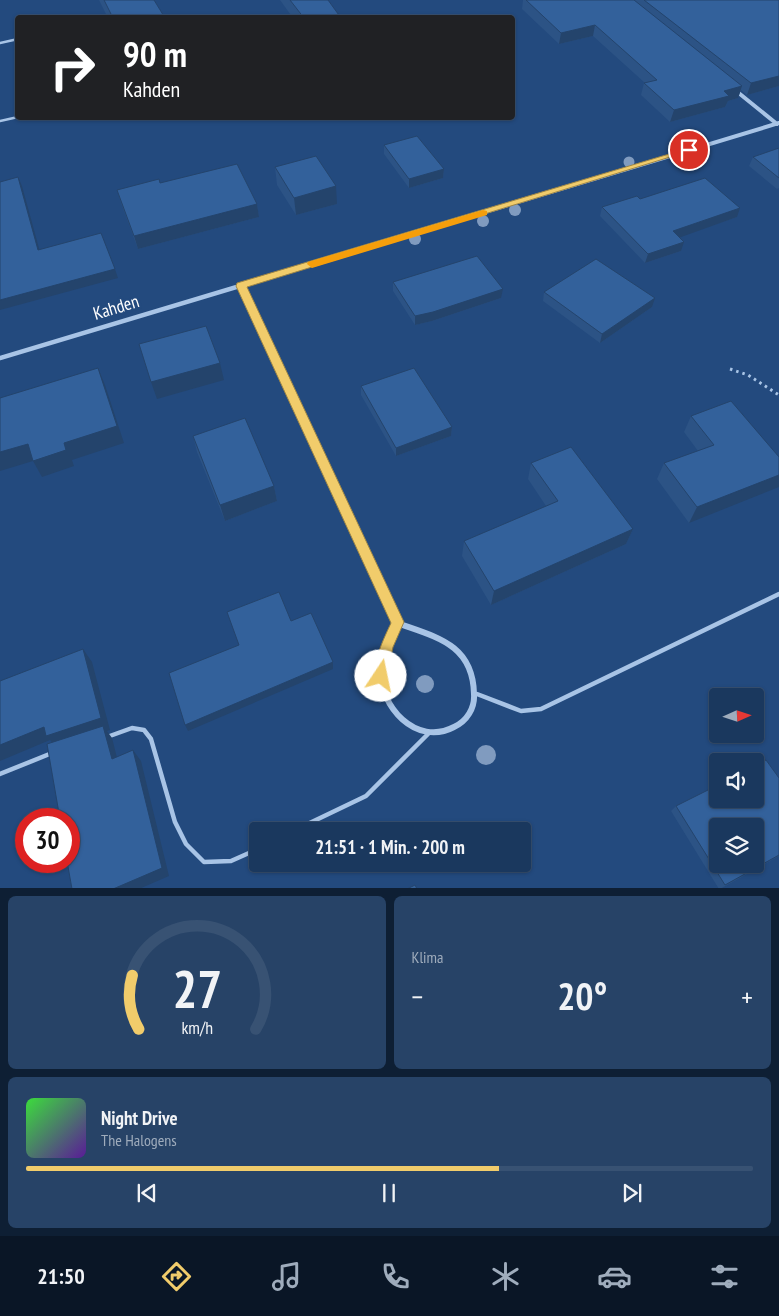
<!DOCTYPE html>
<html lang="de">
<head>
<meta charset="utf-8">
<style>
	body { margin:0; font-family:"PT Sans Narrow",sans-serif; background:#274367; color:#f1f3f6; height:100vh; display:flex; flex-direction:column; font-size:19px; white-space:nowrap }
	* { box-sizing:border-box; margin:0 }
	p { font-size:16px; color:#9facbc }
	.icon { flex:none; width:28px; height:28px; fill:none; stroke:currentColor; stroke-width:2; stroke-linecap:round; stroke-linejoin:round }
	.map { position:relative; height:888px; overflow:hidden }
	.side { display:flex; flex-direction:column; gap:8px; padding:8px; background:#0e1f34; flex:1 }
	.side>* { flex:none }
	.banner { position:absolute; left:15px; top:15px; width:500px; height:105px; border-radius:5px; box-shadow:0 1px 4px #0004,0 0 0 1px #385273; background:#202124; color:#fff; overflow:hidden }
	.needle { width:32px; rotate:87deg }
	.tools { position:absolute; left:709px; top:688px; display:grid; gap:10px }
	.tools a { display:grid; place-items:center; width:55px; height:55px; border-radius:5px; background:#1a385e; box-shadow:0 1px 4px #0004,0 0 0 1px #385273; font-size:25px }
	.speed { position:absolute; left:15px; top:808px; display:flex; gap:10px; font-size:25px; font-weight:700; text-align:center }
	.speed>* { display:grid; place-content:center; width:65px; height:65px; border-radius:50%; background:#1a385e; box-shadow:0 1px 4px #0004,0 0 0 1px #385273; line-height:1 }
	.speed .limit { border:8px solid #d22; background:#fff; color:#111 }
	.pin { position:absolute; display:grid; place-items:center; width:42px; height:42px; color:#fff; margin:-21px; border:2px solid #fff; border-radius:50%; box-shadow:0 1px 5px #0007 }
	.me { position:absolute; width:55px; margin:-28px; rotate:11deg; stroke-linejoin:round; filter:drop-shadow(0 0 4px #0008) }
	.turn { display:flex; align-items:center; gap:18px; height:105px; padding:0 25px; font-size:22px }
	.turn .icon { width:65px; height:65px; stroke-width:2.5 }
	.turn b { display:block; font-size:35px; line-height:42px }
	.big { font-size:38px; font-weight:800; line-height:1.1 }
	.side .widget { flex:1; display:flex; flex-direction:column; justify-content:center; gap:8px; min-width:0; padding:0 18px; border-radius:8px; background:#274367 }
	.side .dial { align-items:center; gap:0 }
	.dial svg { height:130px; overflow:visible; fill:none; stroke:#385273; stroke-width:7; stroke-linecap:round; text-anchor:middle }
	.dial text { fill:#f1f3f6; stroke:none }
	.song { display:flex; align-items:center; gap:15px }
	.cover { width:60px; height:60px; border-radius:8px; background:linear-gradient(135deg,hsl(120 70% 55%),hsl(270 70% 35%)) }
	.played { height:5px; border-radius:2px; background:linear-gradient(90deg,#f1cc6b 65%,#385273 65%) }
	.keys { display:flex; justify-content:space-around; direction:ltr }
	.heat { display:flex; justify-content:space-between; align-items:center; font-size:28px; direction:ltr }
	.side .tiles { flex:1; display:grid; gap:8px; grid-template-columns:1fr 1fr }
	.widget:last-child { grid-column:span 2 }
	.trip { position:absolute; left:249px; top:822px; width:282px; height:50px; border-radius:5px; background:#1a385e; box-shadow:0 1px 4px #0004,0 0 0 1px #385273; font-weight:800; line-height:50px; text-align:center }
	.dock { display:flex; height:80px; justify-content:space-around; align-items:center; background:#0a1626; color:#9facbc }
	.dock .icon { width:35px; height:35px }
	.dock .current { color:#f1cc6b }
	.dock b { font-size:22px; color:#f1f3f6 }
	.map>svg:first-child { display:block }
</style>
</head>
<body>
<div class="map">
<svg width="779" height="889" viewBox="0 0 779 889">
	<rect width="100%" height="100%" fill="#234a7e"/>
	<g fill="none" stroke-linecap="round" stroke-linejoin="round">
		<!-- path -->
		<path stroke="#a8c4e6" stroke-width="3" stroke-dasharray="2.5 4" stroke-linecap="butt" d="M 730,369 L 748,375 L 779,395"/>
		<!-- service-far1 -->
		<path stroke="#a8c4e6" stroke-width="2.5" d="M 0,43 L 18,39
			M 0,121 L 18,117"/>
		<!-- service -->
		<path stroke="#a8c4e6" stroke-width="4.5" d="M 477,694 L 521,711 L 541,709 L 779,594
			M 107,737 L 132,728 L 144,730 L 151,739 L 175,822 L 186,844 L 204,862 L 231,861 L 258,849
			M 0,774 L 52,753
			M 293,831 L 366,796 L 428,734"/>
		<!-- minor-far2 -->
		<path stroke="#a8c4e6" stroke-width="4" d="M 735,90 L 777,124
			M 455,221 L 779,123"/>
		<!-- minor-far1 -->
		<path stroke="#a8c4e6" stroke-width="4.5" d="M 241,286 L 345,510
			M 0,358 L 459,220"/>
		<!-- minor -->
		<path stroke="#a8c4e6" stroke-width="6" d="M 344,509 L 397,623
			M 397,623 C 436,637 473,644 474,694 C 475,708 467,721 454,727 C 416,747 379,706 381,670 C 382,653 390,638 397,623 Z"/>
	</g>
	<!-- trees -->
	<g fill="#809bbf">
		<circle cx="629" cy="162" r="5.5"/>
		<circle cx="515" cy="210" r="6"/>
		<circle cx="483" cy="221" r="6"/>
		<circle cx="415" cy="239" r="6"/>
		<circle cx="425" cy="684" r="9"/>
		<circle cx="486" cy="755" r="10"/>
	</g>
	<!-- wall -->
	<path fill="#2c5385" d="M 99,0 L 154,0 L 165,18 L 108,18 Z
		M 280,0 L 328,0 L 341,18 L 293,18 Z
		M 523,0 L 779,0 L 779,86 L 747,95 L 741,90 L 738,98 L 728,101 L 725,107 L 670,122 L 641,95 L 644,83 L 645,83 L 593,36 L 559,44 L 522,9 Z
		M 384,145 L 444,169 L 443,178 L 409,188 L 384,154 Z
		M 779,148 L 779,188 L 777,189 L 749,166 L 753,157 Z
		M 275,167 L 337,204 L 296,215 L 277,185 Z
		M 160,183 L 257,204 L 259,217 L 138,249 L 121,203 L 117,190 Z
		M 640,199 L 737,217 L 679,237 L 681,251 L 645,263 L 600,216 L 602,207 Z
		M 393,282 L 501,298 L 432,321 L 415,325 L 393,291 Z
		M 544,292 L 652,307 L 600,343 L 543,301 Z
		M 361,386 L 452,427 L 451,436 L 396,456 L 361,395 Z
		M 691,416 L 779,457 L 689,523 L 657,479 L 664,463 L 698,451 L 684,432 Z
		M 193,436 L 274,486 L 277,501 L 225,521 L 197,452 Z
		M 531,463 L 633,529 L 626,544 L 491,605 L 462,556 L 464,541 L 546,506 L 528,479 Z
		M 779,778 L 779,856 L 720,889 L 719,889 L 671,811 L 676,806 Z"/>
	<!-- shaded-wall -->
	<path fill="#24446c" d="M 595,25 L 593,36 L 559,44 L 561,33 Z
		M 779,76 L 779,86 L 747,95 L 751,83 Z
		M 742,86 L 738,98 L 728,101 L 725,107 L 670,122 L 674,110 L 724,91 Z
		M 241,118 L 251,118 L 242,120 Z
		M 444,169 L 443,178 L 409,188 L 409,179 Z
		M 18,177 L 22,186 L 42,259 L 38,250 Z
		M 336,186 L 337,204 L 296,215 L 294,198 Z
		M 257,204 L 259,217 L 138,249 L 134,236 Z
		M 740,208 L 737,217 L 670,241 L 673,231 Z
		M 684,242 L 681,251 L 645,263 L 648,254 Z
		M 115,269 L 118,278 L 0,310 L 0,300 Z
		M 503,289 L 501,298 L 432,321 L 415,325 L 415,316 Z
		M 655,298 L 652,307 L 600,343 L 602,334 Z
		M 220,363 L 224,380 L 157,399 L 151,382 Z
		M 98,368 L 105,385 L 124,443 L 72,460 L 74,466 L 42,477 L 33,461 L 0,471 L 0,452 L 28,444 L 64,443 Z
		M 452,427 L 451,436 L 396,456 L 396,448 Z
		M 779,475 L 779,487 L 689,523 L 697,507 Z
		M 274,486 L 277,501 L 225,521 L 220,505 Z
		M 633,529 L 626,544 L 491,605 L 494,591 Z
		M 83,649 L 92,662 L 110,730 L 107,731 L 112,738 L 120,770 L 56,747 L 50,740 L 0,761 L 0,745 Z
		M 333,662 L 333,669 L 188,731 L 185,725 Z
		M 133,750 L 141,761 L 169,876 L 139,889 L 113,889 Z"/>
	<!-- building -->
	<path fill="#33619b" stroke="#24446c" fill-rule="evenodd" d="M 104,0 L 154,0 L 165,18 L 113,18 Z
		M 290,0 L 328,0 L 341,18 L 304,18 Z
		M 526,0 L 634,0 L 742,86 L 724,91 L 729,96 L 674,110 L 644,83 L 657,80 L 595,25 L 561,33 Z
		M 644,0 L 779,0 L 779,76 L 751,83 Z
		M 417,136 L 444,169 L 409,179 L 384,145 Z
		M 779,148 L 779,178 L 753,157 Z
		M 316,156 L 336,186 L 294,198 L 275,167 Z
		M 237,164 L 257,204 L 134,236 L 117,190 L 159,179 L 160,183 Z
		M 18,177 L 38,250 L 101,233 L 115,269 L 0,300 L 0,182 Z
		M 705,178 L 740,208 L 673,231 L 684,242 L 648,254 L 602,207 L 637,196 L 640,199 Z
		M 477,256 L 503,289 L 433,312 L 415,316 L 393,282 Z
		M 596,259 L 655,298 L 602,334 L 544,292 Z
		M 206,326 L 220,363 L 151,382 L 139,344 Z
		M 98,368 L 117,426 L 64,443 L 66,450 L 33,461 L 28,444 L 0,452 L 0,398 Z
		M 414,368 L 452,427 L 396,448 L 361,386 Z
		M 731,401 L 779,457 L 779,475 L 697,507 L 664,463 L 714,445 L 691,416 Z
		M 245,418 L 274,486 L 220,505 L 193,436 Z
		M 571,447 L 633,529 L 494,591 L 464,541 L 558,501 L 531,463 Z
		M 279,592 L 291,621 L 311,613 L 333,662 L 185,725 L 169,673 L 239,645 L 227,612 Z
		M 83,649 L 101,718 L 46,736 L 44,727 L 0,745 L 0,681 Z
		M 103,726 L 112,759 L 133,750 L 162,868 L 113,889 L 72,889 L 67,861 L 69,861 L 69,819 L 60,819 L 47,744 Z
		M 766,760 L 779,778 L 779,855 L 725,885 L 676,806 L 718,785 L 718,799 L 755,799 L 755,765 ZM 718,826 L 755,826 L 755,864 L 718,864 Z
		M 415,885 L 417,889 L 407,889 Z"/>
	<!-- route -->
	<path fill="#f1cc6b" stroke="#9d8546" d="M 686,149 L 693,150 L 247,287 L 404,622 L 393,647 L 386,680 L 381,682 L 376,680 C 370,666 385,636 391,623 L 236,286 L 237,283 Z"/>
	<!-- slow -->
	<path fill="#f59e0b" d="M 483,210 L 487,211 L 487,215 L 312,268 L 307,264 L 308,262 Z"/>
	<g text-anchor="middle" dominant-baseline="central" stroke-width="5" stroke-linejoin="round" paint-order="stroke">
		<!-- street labels -->
		<g font-size="18" fill="#fff" stroke="#234a7e">
			<text transform="translate(116 307) rotate(-17)">Kahden</text>
		</g>
	</g>
</svg>
<div class="tools">
<a><svg class="needle" viewBox="-14 -14 28 28"><path d="M0-13l5 13h-10z" fill="#e53935"/><path d="M0 13l5-13h-10z" fill="#9facbc"/></svg></a>
<a><svg class="icon" aria-label="sound" viewBox="0 0 24 24"><path d="M4 9h4l5-4v14l-5-4H4zM17 9q2 3 0 6"/></svg></a>
<a><svg class="icon" aria-label="layers" viewBox="0 0 24 24"><path d="M12 4l9 5-9 5-9-5zM3 14l9 5 9-5"/></svg></a>
</div>
<div class="speed"><div class="limit">30</div></div>
<div class="pin" style="left:689px;top:150px;background:#d93025"><svg class="icon" aria-label="arrive" viewBox="0 0 24 24"><path d="M6 21V4h12l-3 4 3 4H6"/></svg></div>
<svg class="me" style="left:381px;top:676px" viewBox="-20 -20 40 40"><circle r="19" fill="#fff"/><path d="M0-13L10 11 0 6-10 11z" fill="#f1cc6b"/></svg>
<div class="trip">21:51 · 1 Min. · 200 m</div>
<div class="banner">
<div class="turn"><svg class="icon" aria-label="right" viewBox="0 0 24 24"><path d="M7 20v-9h11M14 6l5 5-5 5"/></svg><div><b>90 m</b>Kahden</div></div>
</div>
</div>
<section class="side">
<div class="tiles">
<div class="widget dial"><svg viewBox="0 0 100 80">
<path d="M14 69A42 42 0 1 1 86 69"/>
<path d="M14 69A42 42 0 0 1 10 36" stroke="#f1cc6b"/>
<text x="50" y="56" font-size="32" font-weight="700">27</text>
<text x="50" y="72" font-size="11">km/h</text>
</svg></div>
<div class="widget"><p>Klima</p>
<div class="heat"><a>−</a><b class="big">20°</b><a>+</a></div>
</div>
<div class="widget">
<div class="song"><i class="cover"></i><div><b>Night Drive</b><p>The Halogens</p></div></div>
<div class="played"></div>
<div class="keys"><svg class="icon" aria-label="previous" viewBox="0 0 24 24"><path d="M18 5L8 12l10 7zM5 5v14"/></svg><svg class="icon" aria-label="pause" viewBox="0 0 24 24"><path d="M8 5v14M16 5v14"/></svg><svg class="icon" aria-label="next" viewBox="0 0 24 24"><path d="M6 5l10 7-10 7zM19 5v14"/></svg></div>
</div>
</div>
</section>
<nav class="dock">
<b>21:50</b>
<svg class="icon current" aria-label="directions" viewBox="0 0 24 24"><path d="M12 3l9 9-9 9-9-9zM9 14v-3h6M13 9l2 2-2 2"/></svg>
<svg class="icon" aria-label="music" viewBox="0 0 24 24"><path d="M9 18V5l10-2v13"/><circle cx="6" cy="18" r="3"/><circle cx="16" cy="16" r="3"/></svg>
<svg class="icon" aria-label="phone" viewBox="0 0 24 24"><path d="M5 4h4l2 5-3 2q2 4 5 5l2-3 5 2v4C11 20 4 13 5 4z"/></svg>
<svg class="icon" aria-label="climate" viewBox="0 0 24 24"><path d="M12 3v18M4 7l16 10M4 17L20 7"/></svg>
<svg class="icon" aria-label="car" viewBox="0 0 24 24"><path d="M5 17H2v-5l4-1 3-4h7l3 4 3 1v5h-3M9 17h6M6 11h13"/><circle cx="7" cy="17" r="2"/><circle cx="17" cy="17" r="2"/></svg>
<svg class="icon" aria-label="filters" viewBox="0 0 24 24"><path d="M4 7h16M4 17h16"/><circle cx="9" cy="7" r="2"/><circle cx="15" cy="17" r="2"/></svg>
</nav>
</body>
</html>
